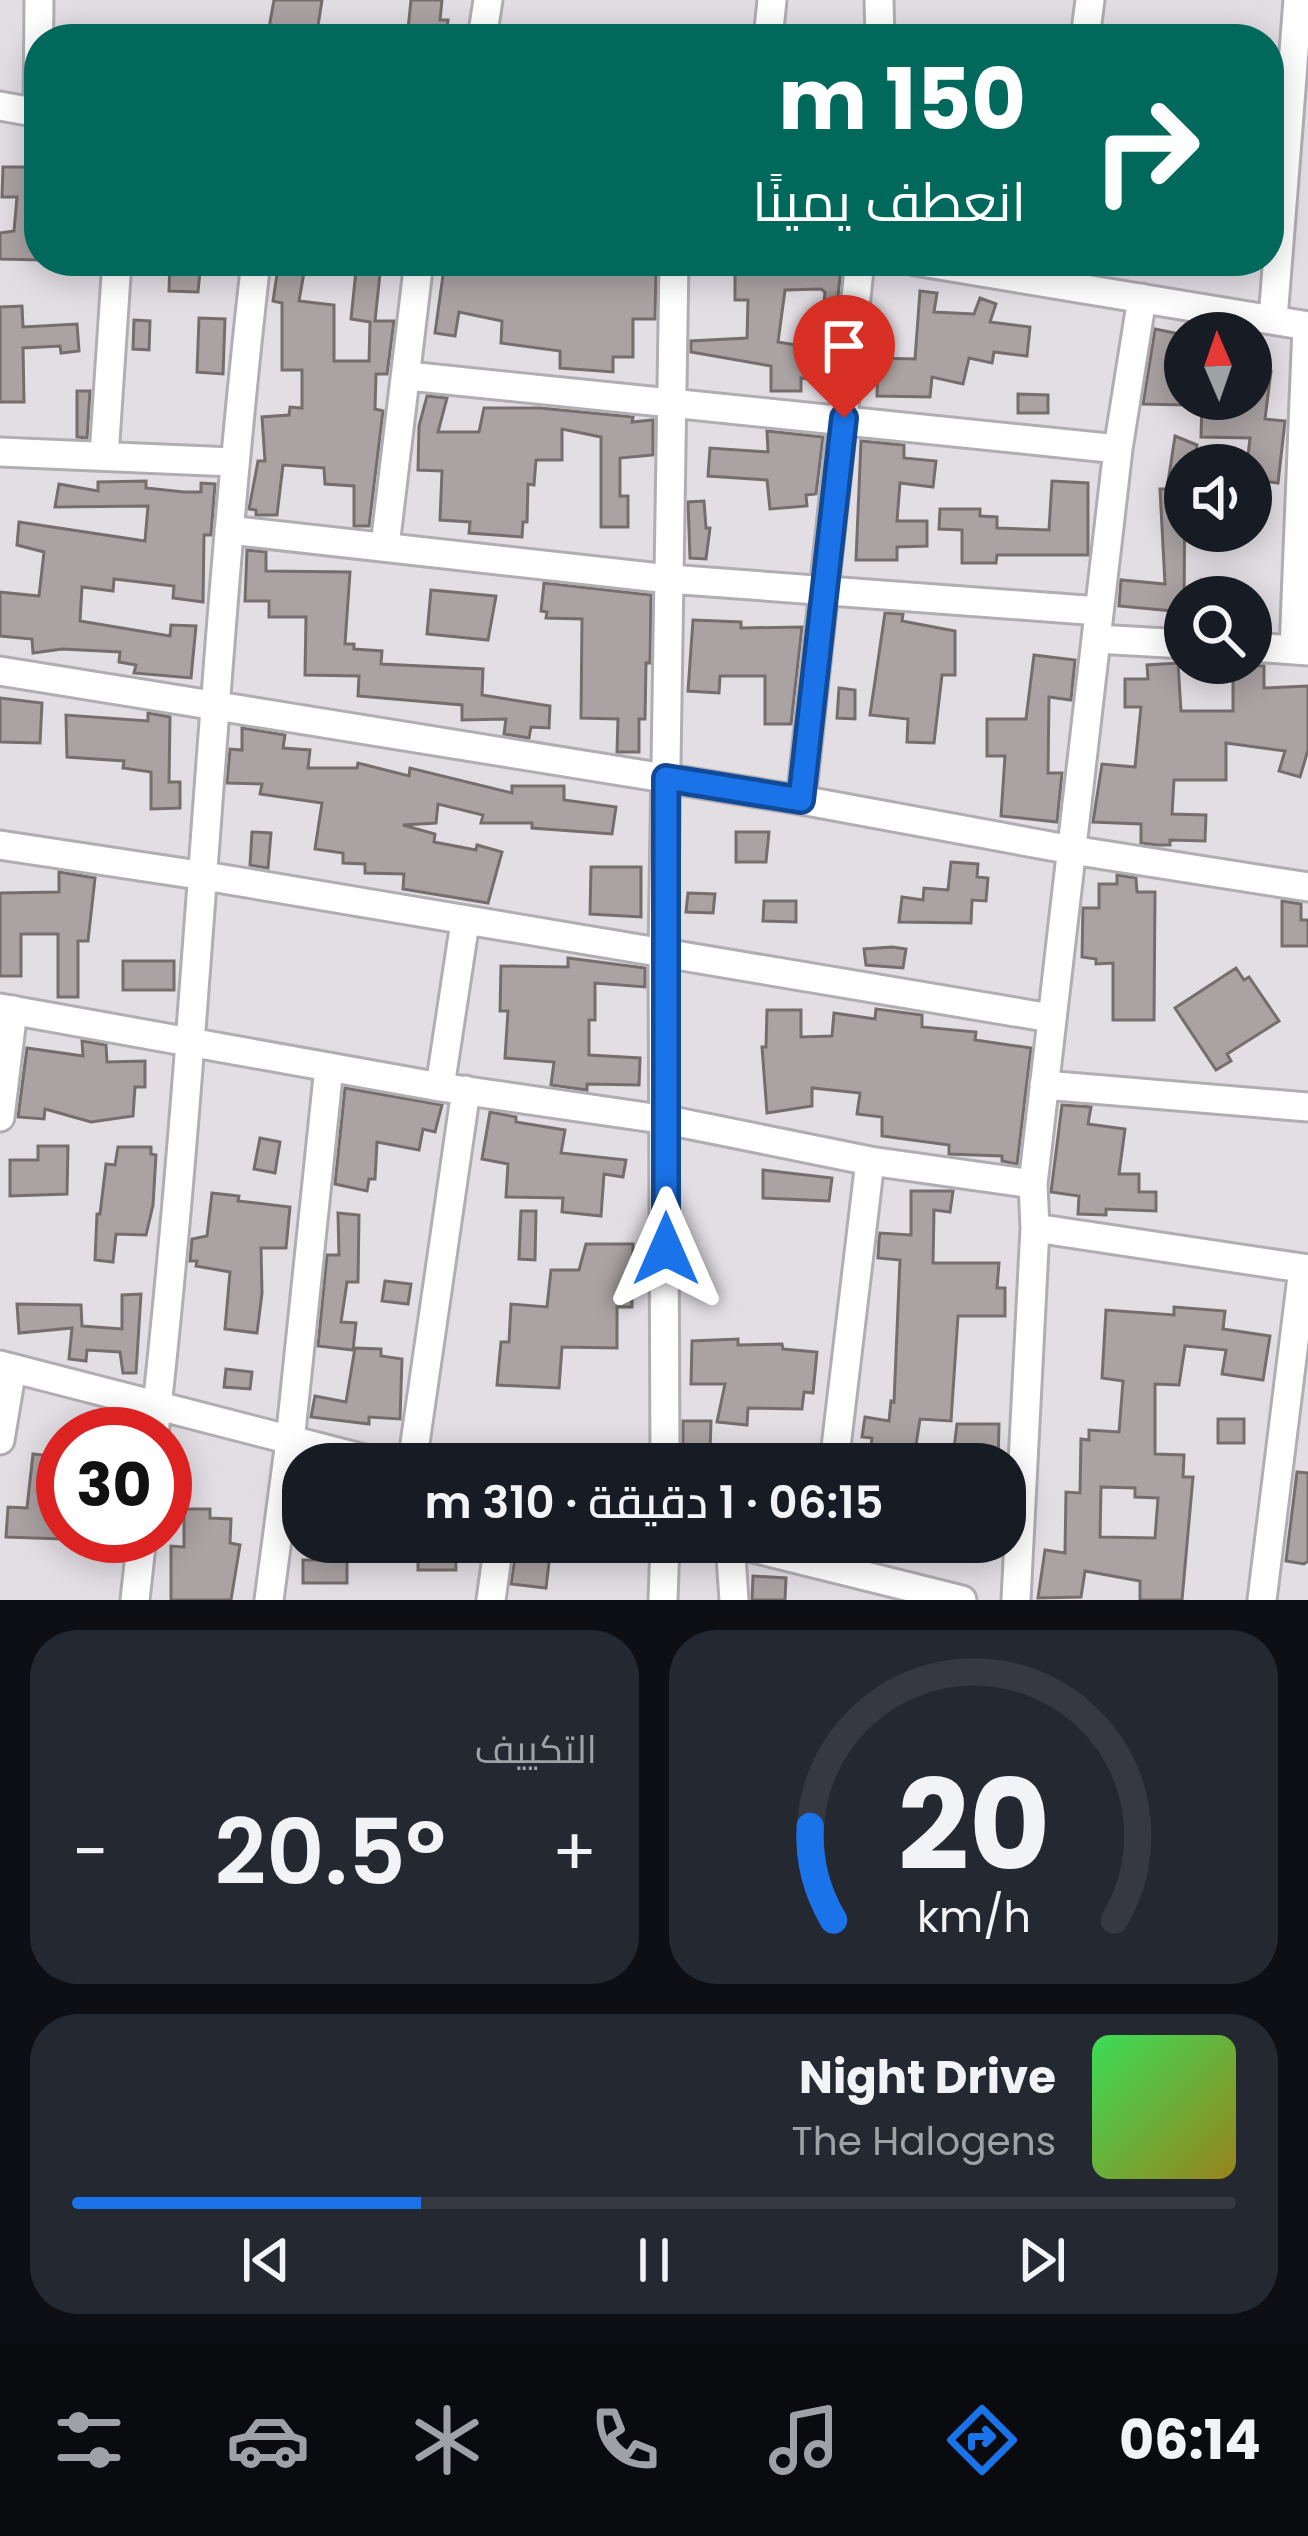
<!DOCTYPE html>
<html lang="ar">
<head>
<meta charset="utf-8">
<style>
	body { margin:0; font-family:Poppins,Cairo,sans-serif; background:#242831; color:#f1f3f6; direction:rtl; height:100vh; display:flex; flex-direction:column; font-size:45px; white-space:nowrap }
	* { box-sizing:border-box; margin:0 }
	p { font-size:39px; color:#9ea1a6 }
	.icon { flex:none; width:66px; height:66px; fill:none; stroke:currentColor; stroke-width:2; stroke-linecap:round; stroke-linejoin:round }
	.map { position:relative; height:1600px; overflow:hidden; direction:ltr }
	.drawer { display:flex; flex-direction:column; gap:30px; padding:30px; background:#0d0f14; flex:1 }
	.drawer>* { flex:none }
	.hud { position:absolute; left:24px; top:24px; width:1260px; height:252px; border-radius:48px; box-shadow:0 6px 30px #0003; direction:rtl; background:#00695c; color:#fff; overflow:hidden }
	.needle { width:78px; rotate:358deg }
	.tools { position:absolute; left:1164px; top:312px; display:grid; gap:24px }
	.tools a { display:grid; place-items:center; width:108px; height:108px; border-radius:50%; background:#171b24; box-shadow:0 6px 30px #0003; font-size:60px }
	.speed { position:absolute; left:36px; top:1407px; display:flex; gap:24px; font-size:60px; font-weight:700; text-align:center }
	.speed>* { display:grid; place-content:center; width:156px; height:156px; border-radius:50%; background:#171b24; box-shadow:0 6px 30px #0003; line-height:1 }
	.speed .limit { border:18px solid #d22; background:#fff; color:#111 }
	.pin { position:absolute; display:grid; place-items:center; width:102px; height:102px; color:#fff; margin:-123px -51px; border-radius:50% 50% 50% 0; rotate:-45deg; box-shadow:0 0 12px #0007 }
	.pin .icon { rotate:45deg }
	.me { position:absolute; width:132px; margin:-66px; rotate:0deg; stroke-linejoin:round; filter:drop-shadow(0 0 9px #0008) }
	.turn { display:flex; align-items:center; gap:42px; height:252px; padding:0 60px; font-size:54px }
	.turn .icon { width:156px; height:156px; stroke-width:2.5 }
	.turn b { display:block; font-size:84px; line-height:102px }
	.big { font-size:90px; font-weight:600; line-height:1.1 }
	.drawer .tile { flex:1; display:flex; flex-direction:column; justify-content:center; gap:18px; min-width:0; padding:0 42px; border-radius:48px; background:#242831 }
	.drawer .dial { align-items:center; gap:0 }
	.dial svg { height:312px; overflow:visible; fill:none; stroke:#363941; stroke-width:7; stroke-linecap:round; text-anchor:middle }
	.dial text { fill:#f1f3f6; stroke:none }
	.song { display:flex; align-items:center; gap:36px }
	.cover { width:144px; height:144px; border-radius:18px; background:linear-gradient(135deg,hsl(130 70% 55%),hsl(50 70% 35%)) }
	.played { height:12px; border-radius:6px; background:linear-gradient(90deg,#1a73e8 30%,#363941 30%) }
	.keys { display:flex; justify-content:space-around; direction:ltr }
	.heat { display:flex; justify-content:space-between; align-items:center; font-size:66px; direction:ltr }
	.drawer .tiles { flex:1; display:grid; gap:30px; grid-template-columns:1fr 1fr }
	.tile:last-child { grid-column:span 2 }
	.trip { position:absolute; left:282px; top:1443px; width:744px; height:120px; border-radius:48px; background:#171b24; box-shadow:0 6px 30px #0003; font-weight:600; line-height:120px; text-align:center; direction:rtl }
	.dock { display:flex; height:192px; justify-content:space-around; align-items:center; background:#090b0e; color:#9ea1a6 }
	.dock .icon { width:84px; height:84px }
	.dock .on { color:#1a73e8 }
	.dock b { font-size:54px; color:#f1f3f6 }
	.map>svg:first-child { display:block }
</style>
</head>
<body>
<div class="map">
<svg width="1308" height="1600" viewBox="0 0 1308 1600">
	<rect width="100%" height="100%" fill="#e2dee4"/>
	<!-- building -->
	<path fill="#aba3a3" stroke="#756e6d" stroke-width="3" fill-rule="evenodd" d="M 274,0 L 322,0 L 316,39 L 267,39 Z
		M 411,0 L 442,0 L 440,20 L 448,20 L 446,39 L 407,39 Z
		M 3,167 L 39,167 L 39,260 L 0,259 L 0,233 L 14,231 L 17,197 L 2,197 Z
		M 170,261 L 201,261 L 198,292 L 169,291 Z
		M 279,261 L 306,261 L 299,301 L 334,305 L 334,361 L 369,361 L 370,322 L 351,319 L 357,261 L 381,264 L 375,321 L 394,321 L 387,374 L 376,374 L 375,409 L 383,411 L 369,526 L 354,526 L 354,486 L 325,484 L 324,468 L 283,465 L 277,515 L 256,515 L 256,510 L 249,509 L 258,461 L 265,461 L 262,417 L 289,415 L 290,407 L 302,408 L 302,370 L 282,370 L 282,303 L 273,301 Z
		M 445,261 L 620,261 L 656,267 L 655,319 L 633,319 L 633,357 L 613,357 L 613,372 L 560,368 L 560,351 L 501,343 L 502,321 L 459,312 L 455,336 L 435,333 Z
		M 822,268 L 841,268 L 829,382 L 801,378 L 801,391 L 771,391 L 771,366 L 691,352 L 691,341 L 747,338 L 748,300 L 735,300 L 735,272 ZM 821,289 L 825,292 L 820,349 L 778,342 L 785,290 Z
		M 920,291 L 937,293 L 934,312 L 974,314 L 980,298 L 996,304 L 990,322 L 1030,327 L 1027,356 L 994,352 L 992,363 L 969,358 L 963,384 L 932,377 L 930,397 L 877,396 L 878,358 L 915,359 Z
		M 22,306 L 23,327 L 77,324 L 79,351 L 61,353 L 60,346 L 23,348 L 24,402 L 0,402 L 0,307 Z
		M 199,318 L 225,319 L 223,374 L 197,372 Z
		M 134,320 L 150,321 L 149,350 L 133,349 Z
		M 1155,329 L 1179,334 L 1176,352 L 1180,352 L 1178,379 L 1185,379 L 1185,405 L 1143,404 Z
		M 1251,368 L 1271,371 L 1265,419 L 1285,421 L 1278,483 L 1251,480 L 1251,465 L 1247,465 L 1250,438 L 1201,437 L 1202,399 L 1251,399 Z
		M 77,391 L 90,391 L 87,438 L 77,437 Z
		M 1018,394 L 1048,395 L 1048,413 L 1018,413 Z
		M 427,396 L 447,398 L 438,432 L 479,432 L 484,408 L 540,408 L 633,417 L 632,422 L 653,420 L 653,455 L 620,458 L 620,496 L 628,496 L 628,527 L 601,527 L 601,437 L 562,429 L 562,460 L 536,460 L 534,485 L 528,484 L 527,522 L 523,522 L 522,537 L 469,533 L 470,522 L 440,520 L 442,471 L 418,470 L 419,426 Z
		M 767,431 L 823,437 L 816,494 L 806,495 L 807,506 L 770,509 L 767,480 L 708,476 L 710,448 L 768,452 Z
		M 1175,436 L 1197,445 L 1194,465 L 1185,465 L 1184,612 L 1119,606 L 1121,580 L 1165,584 L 1160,489 L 1167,489 Z
		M 861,441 L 904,445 L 904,458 L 936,461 L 933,487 L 900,483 L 897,521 L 927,521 L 927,546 L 897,547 L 897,560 L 856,560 Z
		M 146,481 L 146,488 L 184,492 L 201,492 L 201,483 L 215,484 L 211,535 L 204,535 L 203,602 L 173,598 L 174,586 L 114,579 L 113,591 L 82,587 L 80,621 L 170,636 L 171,625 L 196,626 L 191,678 L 134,673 L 136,665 L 119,662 L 120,652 L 62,649 L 33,653 L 32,639 L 0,636 L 0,592 L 39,596 L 44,552 L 17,545 L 19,522 L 145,541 L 148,506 L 55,507 L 59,484 L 98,491 L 98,482 Z
		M 1052,481 L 1088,483 L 1088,555 L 997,555 L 996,563 L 962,563 L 962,530 L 939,529 L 940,509 L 980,509 L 980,516 L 997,517 L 997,528 L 1049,530 Z
		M 704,501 L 706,528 L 710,528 L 706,559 L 690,558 L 688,502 Z
		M 247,550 L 266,552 L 266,571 L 350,572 L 345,644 L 354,644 L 354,649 L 382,651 L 381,664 L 483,669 L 482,695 L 550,706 L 549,728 L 531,727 L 529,738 L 504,734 L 506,719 L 462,720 L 462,705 L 358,696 L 359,676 L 305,675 L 306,617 L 269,617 L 269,601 L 245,601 Z
		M 544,583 L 651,595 L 650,663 L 646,663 L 645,719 L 639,719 L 639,752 L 617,752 L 618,719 L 581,718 L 582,619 L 546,618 L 547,612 L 541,611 Z
		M 431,590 L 496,596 L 488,640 L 427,634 Z
		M 885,613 L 903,614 L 902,621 L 955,631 L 955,675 L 942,675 L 934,743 L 907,742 L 908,719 L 870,715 Z
		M 693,620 L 741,622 L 741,628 L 802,627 L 791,724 L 765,724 L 765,676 L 720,676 L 719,693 L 688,691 Z
		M 1034,655 L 1075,660 L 1071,700 L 1049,697 L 1048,773 L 1062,773 L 1057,822 L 1001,816 L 1005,756 L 987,756 L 987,719 L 1026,719 Z
		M 1178,663 L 1181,711 L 1233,711 L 1233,665 L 1264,666 L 1264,688 L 1308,686 L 1308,750 L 1300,777 L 1279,771 L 1285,751 L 1226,743 L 1226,780 L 1174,780 L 1172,814 L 1206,815 L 1205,841 L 1170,840 L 1170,845 L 1158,845 L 1141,843 L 1141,824 L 1093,822 L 1102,764 L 1135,767 L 1141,707 L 1125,707 L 1125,679 L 1148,679 L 1147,665 Z
		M 839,688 L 855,690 L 855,719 L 837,718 Z
		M 0,698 L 42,703 L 40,743 L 0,742 Z
		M 148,713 L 170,717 L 169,782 L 180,782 L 180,808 L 151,809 L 151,772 L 123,768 L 124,761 L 67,757 L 66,715 L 148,721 Z
		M 242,728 L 285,735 L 283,748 L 310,750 L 308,768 L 357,768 L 358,763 L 409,776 L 410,768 L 512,793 L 512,786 L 564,786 L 564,800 L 616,807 L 612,834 L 532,828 L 532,823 L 481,823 L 483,815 L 438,804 L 436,823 L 403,825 L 435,834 L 434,842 L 476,850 L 477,845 L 502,852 L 488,903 L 403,889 L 404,874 L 365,873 L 365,864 L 343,863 L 343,853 L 315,849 L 322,803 L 260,794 L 262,784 L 227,783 L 230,749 L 242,750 Z
		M 252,832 L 271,833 L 268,868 L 250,865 Z
		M 736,832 L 769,832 L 766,862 L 736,862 Z
		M 951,862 L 978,864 L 977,877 L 988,878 L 986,901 L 972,900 L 971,923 L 899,922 L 902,897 L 923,900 L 924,888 L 948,890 Z
		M 591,867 L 641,867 L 641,917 L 590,914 Z
		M 59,872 L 95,878 L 88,941 L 78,941 L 78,997 L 58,997 L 58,934 L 21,934 L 21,976 L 0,976 L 0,893 L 59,892 Z
		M 1117,875 L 1136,878 L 1137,892 L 1155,892 L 1154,1020 L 1113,1020 L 1113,963 L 1096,964 L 1096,959 L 1082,957 L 1083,908 L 1099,908 L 1099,884 L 1117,884 Z
		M 688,893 L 715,894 L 713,913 L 686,912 Z
		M 764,901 L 796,901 L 796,922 L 763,921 Z
		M 1282,901 L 1301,904 L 1301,920 L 1308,920 L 1308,946 L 1282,946 Z
		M 892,947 L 906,949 L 903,968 L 866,965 L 864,949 Z
		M 568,958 L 645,968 L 645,987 L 595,983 L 595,1020 L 589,1020 L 589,1055 L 640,1058 L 639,1085 L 587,1084 L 587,1090 L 551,1085 L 554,1062 L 505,1058 L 508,1011 L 500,1011 L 501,966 L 568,967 Z
		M 123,961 L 174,961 L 174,990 L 123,990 Z
		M 1236,968 L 1244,980 L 1249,977 L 1279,1021 L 1227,1054 L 1231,1061 L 1216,1070 L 1175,1008 Z
		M 876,1009 L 922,1015 L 922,1027 L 976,1032 L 975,1040 L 1031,1048 L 1017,1164 L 1002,1161 L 1002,1156 L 949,1154 L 949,1145 L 882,1136 L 882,1117 L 857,1114 L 860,1093 L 812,1088 L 812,1106 L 767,1113 L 762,1047 L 766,1047 L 767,1010 L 801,1010 L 801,1037 L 832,1036 L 834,1013 L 875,1019 Z
		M 82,1041 L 106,1045 L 107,1062 L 145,1061 L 145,1087 L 135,1087 L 133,1116 L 91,1122 L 45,1109 L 44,1119 L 18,1117 L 27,1048 L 83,1056 Z
		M 345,1088 L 442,1105 L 435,1132 L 423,1129 L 419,1150 L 377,1142 L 375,1179 L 369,1179 L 367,1191 L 335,1184 Z
		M 1062,1105 L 1091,1107 L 1088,1124 L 1125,1129 L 1119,1174 L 1139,1174 L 1139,1192 L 1156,1192 L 1156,1211 L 1106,1209 L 1106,1215 L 1078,1214 L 1079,1196 L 1051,1192 Z
		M 490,1112 L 516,1117 L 516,1122 L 565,1130 L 561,1153 L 626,1160 L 623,1177 L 604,1174 L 601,1216 L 562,1212 L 563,1198 L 506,1197 L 508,1164 L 482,1159 Z
		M 260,1138 L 280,1142 L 275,1173 L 254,1169 Z
		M 38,1146 L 68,1146 L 67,1194 L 10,1196 L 10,1160 L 38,1160 Z
		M 118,1147 L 151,1147 L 151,1154 L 156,1155 L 153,1205 L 146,1235 L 116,1234 L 113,1262 L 95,1260 L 97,1214 L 100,1214 L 106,1164 L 115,1165 Z
		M 763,1170 L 832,1178 L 829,1201 L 763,1198 Z
		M 911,1191 L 953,1191 L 950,1212 L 934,1210 L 933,1263 L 999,1263 L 997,1288 L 1005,1288 L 1005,1316 L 958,1316 L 951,1421 L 920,1419 L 915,1452 L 871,1446 L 872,1438 L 862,1437 L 865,1417 L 889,1421 L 891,1401 L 894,1402 L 900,1260 L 878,1258 L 879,1240 L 880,1233 L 911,1235 Z
		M 212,1193 L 239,1196 L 238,1201 L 290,1207 L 286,1248 L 261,1248 L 262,1293 L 257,1333 L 225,1329 L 230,1272 L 196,1266 L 197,1261 L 190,1261 L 192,1239 L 207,1236 Z
		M 521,1211 L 536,1211 L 535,1260 L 519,1259 Z
		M 338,1213 L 359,1215 L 358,1282 L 347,1282 L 341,1322 L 356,1323 L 353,1350 L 318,1346 L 327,1255 L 339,1255 Z
		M 586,1244 L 633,1244 L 632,1307 L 617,1307 L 617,1348 L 562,1347 L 559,1388 L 497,1385 L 501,1342 L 509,1342 L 511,1304 L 547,1307 L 551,1270 L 579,1270 Z
		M 385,1281 L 411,1284 L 408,1304 L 382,1301 Z
		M 141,1294 L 136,1373 L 123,1373 L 120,1352 L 87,1350 L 86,1361 L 69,1359 L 72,1328 L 19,1333 L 17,1304 L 81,1305 L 82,1326 L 122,1329 L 122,1295 Z
		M 1174,1307 L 1225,1311 L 1223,1329 L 1270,1336 L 1263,1380 L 1222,1374 L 1226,1350 L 1185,1346 L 1179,1385 L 1155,1384 L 1155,1454 L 1184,1455 L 1183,1477 L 1193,1477 L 1182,1600 L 1140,1600 L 1140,1581 L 1085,1571 L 1081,1597 L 1038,1598 L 1045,1550 L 1065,1553 L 1066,1492 L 1080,1493 L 1081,1439 L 1089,1440 L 1089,1430 L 1119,1432 L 1123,1381 L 1102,1378 L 1106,1310 L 1174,1315 ZM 1101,1487 L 1135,1488 L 1135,1497 L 1158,1498 L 1155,1538 L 1100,1537 Z
		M 738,1339 L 738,1345 L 782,1344 L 783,1349 L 817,1352 L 813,1393 L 804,1392 L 802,1409 L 748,1408 L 747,1425 L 717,1422 L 725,1384 L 691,1384 L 692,1341 Z
		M 355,1348 L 381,1349 L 381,1356 L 402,1359 L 400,1419 L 369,1417 L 369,1424 L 311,1417 L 315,1396 L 346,1402 Z
		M 226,1369 L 252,1372 L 250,1389 L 224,1387 Z
		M 1218,1419 L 1244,1419 L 1244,1443 L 1218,1443 Z
		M 683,1421 L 711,1421 L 710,1450 L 683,1449 Z
		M 957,1424 L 999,1424 L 998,1464 L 952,1464 Z
		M 33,1454 L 63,1457 L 57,1515 L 63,1516 L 63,1539 L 6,1537 L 8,1507 L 27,1508 Z
		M 1297,1472 L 1308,1473 L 1308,1561 L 1304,1564 L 1286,1561 Z
		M 184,1509 L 210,1509 L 210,1518 L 231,1519 L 230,1543 L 240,1545 L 231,1600 L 171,1600 L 171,1546 L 184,1547 Z
		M 418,1542 L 455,1542 L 456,1570 L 418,1570 Z
		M 516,1551 L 550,1554 L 546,1588 L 511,1584 Z
		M 303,1560 L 347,1560 L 347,1583 L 303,1583 Z
		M 753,1576 L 786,1578 L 785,1600 L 752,1600 Z"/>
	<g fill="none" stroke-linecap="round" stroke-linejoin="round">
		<defs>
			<path id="minor" d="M 879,0 L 880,39
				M 482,39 L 488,0
				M 768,39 L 772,0
				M 1085,39 L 1090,0
				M 0,106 L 39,113
				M 38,113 L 39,0
				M 915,261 L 1308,326
				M 1273,319 L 1298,0
				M 408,376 L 1118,449
				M 0,452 L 233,462
				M 104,456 L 117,261
				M 229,530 L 669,579 L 1099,611
				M 385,546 L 419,261
				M 1096,639 L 1185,644
				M 1251,647 L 1308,651
				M 1294,650 L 1307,326
				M 0,671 L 801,800 L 1072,850 L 1308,887
				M 801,800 L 860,261
				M 0,845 L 205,876 L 1051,1018
				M 0,1008 L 440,1087 L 667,1120 L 870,1161 L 1033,1184
				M 1044,1085 L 1308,1107
				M 440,1087 L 465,922
				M 0,1117 L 13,1010
				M 1035,1228 L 1308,1269
				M 0,1365 L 384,1464
				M 154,1434 C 198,1044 211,651 256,261
				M 0,1440 L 12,1368
				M 412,1464 L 466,1090
				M 665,1464 L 663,953 L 674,261
				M 834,1464 L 870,1161
				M 729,1542 L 962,1600
				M 730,1542 L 734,1600
				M 135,1600 L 142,1536
				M 269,1600 L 290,1441 L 329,1067
				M 491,1600 L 499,1542
				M 663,1600 L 665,1542
				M 1016,1600 L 1035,1228 L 1033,1184 L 1118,449 L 1142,298
				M 1262,1600 L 1303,1269"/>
		</defs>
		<!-- minor casing -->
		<use href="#minor" stroke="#b1adb3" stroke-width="33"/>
		<!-- minor -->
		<use href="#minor" stroke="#fff" stroke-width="27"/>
	</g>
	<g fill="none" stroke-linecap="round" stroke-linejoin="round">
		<defs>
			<path id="route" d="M 666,1249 L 666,778 L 801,800 L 844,418"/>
		</defs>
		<!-- route casing -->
		<use href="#route" stroke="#114b97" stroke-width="30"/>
		<!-- route -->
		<use href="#route" stroke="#1a73e8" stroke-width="21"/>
	</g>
</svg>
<div class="tools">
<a><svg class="needle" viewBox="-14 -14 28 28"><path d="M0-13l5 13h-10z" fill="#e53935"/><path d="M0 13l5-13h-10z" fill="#9ea1a6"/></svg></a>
<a><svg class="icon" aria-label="sound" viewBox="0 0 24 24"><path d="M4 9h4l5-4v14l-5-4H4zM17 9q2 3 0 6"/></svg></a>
<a><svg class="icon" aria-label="search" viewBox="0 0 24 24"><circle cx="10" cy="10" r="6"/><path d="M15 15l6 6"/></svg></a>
</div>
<div class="speed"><div class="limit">30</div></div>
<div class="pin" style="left:844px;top:418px;background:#d93025"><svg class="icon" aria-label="arrive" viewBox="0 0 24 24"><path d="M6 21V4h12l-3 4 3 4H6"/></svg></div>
<svg class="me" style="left:666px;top:1249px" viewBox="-20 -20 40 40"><path d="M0-17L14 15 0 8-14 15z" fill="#1a73e8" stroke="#fff" stroke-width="4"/></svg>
<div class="trip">06:15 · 1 دقيقة · 310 m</div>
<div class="hud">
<div class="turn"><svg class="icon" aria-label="right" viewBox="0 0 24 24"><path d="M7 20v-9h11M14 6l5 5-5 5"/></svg><div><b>150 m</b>انعطف يمينًا</div></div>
</div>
</div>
<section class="drawer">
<div class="tiles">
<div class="tile dial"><svg viewBox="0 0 100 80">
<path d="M14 69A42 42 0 1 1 86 69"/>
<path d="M14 69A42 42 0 0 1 8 45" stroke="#1a73e8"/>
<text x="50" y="56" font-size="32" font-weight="700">20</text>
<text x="50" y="72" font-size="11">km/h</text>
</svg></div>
<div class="tile"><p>التكييف</p>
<div class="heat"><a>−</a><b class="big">20.5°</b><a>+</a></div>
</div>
<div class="tile">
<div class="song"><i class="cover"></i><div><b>Night Drive</b><p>The Halogens</p></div></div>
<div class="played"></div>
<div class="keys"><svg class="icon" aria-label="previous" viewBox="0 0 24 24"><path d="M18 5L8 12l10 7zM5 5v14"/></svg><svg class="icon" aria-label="pause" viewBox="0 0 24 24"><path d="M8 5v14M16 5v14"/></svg><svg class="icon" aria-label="next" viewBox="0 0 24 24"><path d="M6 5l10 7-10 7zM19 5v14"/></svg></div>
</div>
</div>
</section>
<nav class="dock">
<b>06:14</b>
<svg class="icon on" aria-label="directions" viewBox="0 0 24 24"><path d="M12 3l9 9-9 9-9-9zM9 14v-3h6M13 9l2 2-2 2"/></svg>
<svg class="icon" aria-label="music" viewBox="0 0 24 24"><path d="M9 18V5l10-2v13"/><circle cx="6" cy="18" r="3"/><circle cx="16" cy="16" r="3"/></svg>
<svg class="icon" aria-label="phone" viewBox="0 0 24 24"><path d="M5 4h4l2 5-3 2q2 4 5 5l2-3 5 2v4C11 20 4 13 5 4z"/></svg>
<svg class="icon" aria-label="climate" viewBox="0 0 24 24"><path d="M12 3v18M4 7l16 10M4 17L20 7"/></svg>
<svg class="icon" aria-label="car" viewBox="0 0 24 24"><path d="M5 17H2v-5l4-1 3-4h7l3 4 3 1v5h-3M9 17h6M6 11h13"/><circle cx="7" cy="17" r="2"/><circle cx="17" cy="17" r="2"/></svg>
<svg class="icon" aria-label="filters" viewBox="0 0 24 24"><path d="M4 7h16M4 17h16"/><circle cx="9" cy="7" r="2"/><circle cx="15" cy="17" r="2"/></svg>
</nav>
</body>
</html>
